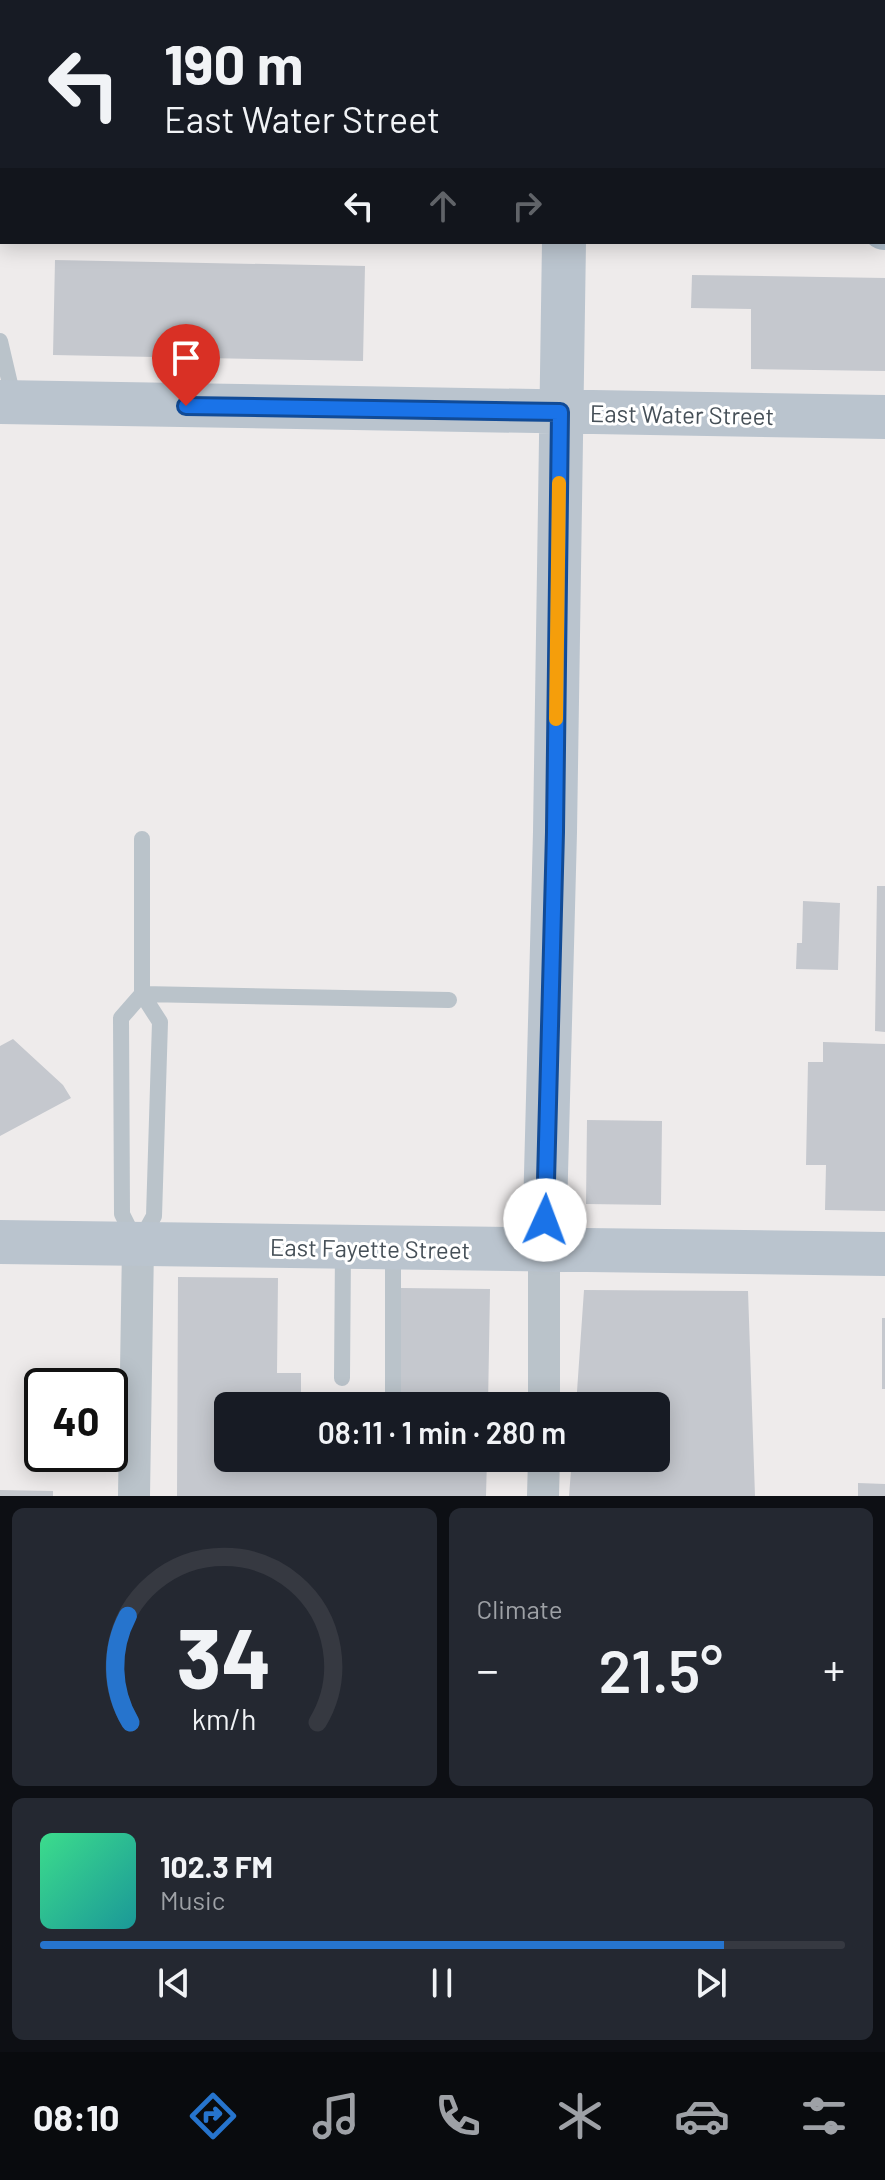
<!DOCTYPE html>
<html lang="en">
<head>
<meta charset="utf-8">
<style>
	body { margin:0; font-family:Barlow,sans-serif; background:#242831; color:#f1f3f6; height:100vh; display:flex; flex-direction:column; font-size:30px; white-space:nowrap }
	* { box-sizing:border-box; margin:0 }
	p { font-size:26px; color:#9ea1a6 }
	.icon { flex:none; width:44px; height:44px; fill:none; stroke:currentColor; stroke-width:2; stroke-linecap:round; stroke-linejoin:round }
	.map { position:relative; height:1496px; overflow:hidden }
	.side { display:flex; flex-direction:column; gap:12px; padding:12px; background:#0d0f14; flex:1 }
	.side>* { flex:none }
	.top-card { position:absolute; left:0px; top:0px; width:886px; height:244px; box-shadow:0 4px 20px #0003; background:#171b24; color:#f1f3f6; overflow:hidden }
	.speed { position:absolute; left:24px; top:1368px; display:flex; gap:16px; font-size:40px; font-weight:700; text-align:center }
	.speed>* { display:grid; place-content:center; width:104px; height:104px; border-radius:50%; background:#171b24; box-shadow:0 4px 20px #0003; line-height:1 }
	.speed .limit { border:4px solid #111; border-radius:12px; background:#fff; color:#111 }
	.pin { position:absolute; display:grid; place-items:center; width:68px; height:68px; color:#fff; margin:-82px -34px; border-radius:50% 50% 50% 0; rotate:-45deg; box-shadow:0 0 8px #0007 }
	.pin .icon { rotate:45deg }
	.me { position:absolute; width:88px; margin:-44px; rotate:2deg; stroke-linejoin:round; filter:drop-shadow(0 0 6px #0008) }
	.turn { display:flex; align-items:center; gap:28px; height:168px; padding:0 32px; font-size:36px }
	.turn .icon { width:104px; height:104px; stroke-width:2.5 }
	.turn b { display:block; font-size:56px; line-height:68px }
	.lanes { display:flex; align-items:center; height:76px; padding:0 32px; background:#0003; justify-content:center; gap:40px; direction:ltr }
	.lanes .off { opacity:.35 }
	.big { font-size:60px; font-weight:600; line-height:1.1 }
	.side .widget { flex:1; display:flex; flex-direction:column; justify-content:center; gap:12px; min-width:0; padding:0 28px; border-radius:12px; background:#242831 }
	.side .dial { align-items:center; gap:0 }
	.dial svg { height:208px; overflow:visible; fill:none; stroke:#363941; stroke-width:7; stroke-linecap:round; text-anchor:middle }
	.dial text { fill:#f1f3f6; stroke:none }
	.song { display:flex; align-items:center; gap:24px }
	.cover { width:96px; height:96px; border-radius:12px; background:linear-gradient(135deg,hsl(150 70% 55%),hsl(180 70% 35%)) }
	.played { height:8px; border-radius:4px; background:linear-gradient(90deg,#2674cd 85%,#363941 85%) }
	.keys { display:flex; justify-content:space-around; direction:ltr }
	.heat { display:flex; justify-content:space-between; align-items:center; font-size:44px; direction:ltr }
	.side .tiles { flex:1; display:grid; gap:12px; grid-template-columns:1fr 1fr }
	.widget:last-child { grid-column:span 2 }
	.trip { position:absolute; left:214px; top:1392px; width:456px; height:80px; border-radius:12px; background:#171b24; box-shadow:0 4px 20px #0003; font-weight:600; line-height:80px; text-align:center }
	.menu { display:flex; height:128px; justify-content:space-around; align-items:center; background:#090b0e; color:#9ea1a6 }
	.menu .icon { width:56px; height:56px }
	.menu .selected { color:#2674cd }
	.menu b { font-size:36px; color:#f1f3f6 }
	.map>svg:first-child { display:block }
</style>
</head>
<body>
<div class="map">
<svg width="885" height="1496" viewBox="0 0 885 1496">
	<rect width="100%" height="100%" fill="#eeebeb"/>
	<!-- building -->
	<path fill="#c5c8ce" d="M 55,260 L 365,266 L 363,361 L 53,355 Z
		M 692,275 L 885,278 L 885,371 L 751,369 L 751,309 L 691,308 Z
		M 877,886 L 885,886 L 885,1032 L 875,1031 Z
		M 803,901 L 840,903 L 838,970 L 796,969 L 797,943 L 802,943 Z
		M 13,1039 L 63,1085 L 71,1098 L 0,1136 L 0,1046 Z
		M 823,1042 L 885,1044 L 885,1211 L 825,1210 L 826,1165 L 806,1165 L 808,1062 L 823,1062 Z
		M 587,1120 L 662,1121 L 661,1205 L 586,1204 Z
		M 178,1277 L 278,1278 L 277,1373 L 301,1373 L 301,1406 L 228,1406 L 228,1458 L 398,1462 L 398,1458 L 487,1458 L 486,1496 L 177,1496 Z
		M 401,1288 L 490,1289 L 488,1406 L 398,1406 Z
		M 584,1290 L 748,1291 L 755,1496 L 569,1496 L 572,1458 L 656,1458 L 656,1406 L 576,1406 Z
		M 882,1318 L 885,1318 L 885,1389 L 882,1389 Z
		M 858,1483 L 885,1484 L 885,1496 L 858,1496 Z
		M 0,1490 L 53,1491 L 53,1496 L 0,1496 Z"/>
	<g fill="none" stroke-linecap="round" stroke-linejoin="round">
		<defs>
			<path id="highway" d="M 593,2 L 598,0"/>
		</defs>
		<!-- highway casing -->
		<use href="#highway" stroke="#718aa3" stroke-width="47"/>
		<!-- lane -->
		<path stroke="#bac3ca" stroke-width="16" d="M 0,341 L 14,401
			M 140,1241 L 154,1216 L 160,1022 L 142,994 L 142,839
			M 136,1242 L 122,1214 L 121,1018 L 142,994 L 449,1000
			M 342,1378 L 343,1250
			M 393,1406 L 393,1250
			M 393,1458 L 393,1459"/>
		<!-- street -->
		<path stroke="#bac3ca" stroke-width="32" d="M 884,21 L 885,21
			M 544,1406 L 544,1250
			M 134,1496 L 138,1246
			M 543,1496 L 544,1458"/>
		<!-- secondary -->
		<path stroke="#bac4ce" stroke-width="44" d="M 569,2 L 569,0
			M 0,402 L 885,417
			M 0,1242 L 885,1254
			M 544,1250 L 555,832 L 564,242"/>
		<!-- primary -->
		<path stroke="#adbcc9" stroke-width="44" d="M 0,209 L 2,209
			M 884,228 L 885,228"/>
		<!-- highway -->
		<use href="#highway" stroke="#869fb7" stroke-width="44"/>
	</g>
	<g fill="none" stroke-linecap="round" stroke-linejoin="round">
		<defs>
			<path id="route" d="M 186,406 L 560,412 L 555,832 L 545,1220"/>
		</defs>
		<!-- route casing -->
		<use href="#route" stroke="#114b97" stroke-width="20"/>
		<!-- route -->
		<use href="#route" stroke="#1a73e8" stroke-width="14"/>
		<!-- slow -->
		<path stroke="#f59e0b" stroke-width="14" d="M 556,719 L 559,483"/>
	</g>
	<g text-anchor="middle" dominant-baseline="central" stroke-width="6" stroke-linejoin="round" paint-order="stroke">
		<!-- street labels -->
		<g font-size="24" fill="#454f57" stroke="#fff">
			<text transform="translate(682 414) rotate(1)">East Water Street</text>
			<text transform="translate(370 1248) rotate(1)">East Fayette Street</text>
		</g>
	</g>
</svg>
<div class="speed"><div class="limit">40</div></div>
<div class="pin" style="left:186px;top:406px;background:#d93025"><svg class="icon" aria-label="arrive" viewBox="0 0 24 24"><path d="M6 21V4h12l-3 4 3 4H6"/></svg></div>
<svg class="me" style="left:545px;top:1220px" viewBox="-20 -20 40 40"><circle r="19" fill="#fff"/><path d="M0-13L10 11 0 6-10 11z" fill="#1a73e8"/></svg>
<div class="trip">08:11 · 1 min · 280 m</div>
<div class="top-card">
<div class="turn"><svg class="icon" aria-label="left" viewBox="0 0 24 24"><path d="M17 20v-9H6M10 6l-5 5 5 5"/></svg><div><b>190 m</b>East Water Street</div></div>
<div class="lanes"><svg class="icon" aria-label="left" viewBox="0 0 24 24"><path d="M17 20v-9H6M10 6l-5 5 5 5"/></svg><svg class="icon off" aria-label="ahead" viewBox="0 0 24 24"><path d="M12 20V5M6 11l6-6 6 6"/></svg><svg class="icon off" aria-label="right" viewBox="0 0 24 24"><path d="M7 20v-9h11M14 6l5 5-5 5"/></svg></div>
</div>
</div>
<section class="side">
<div class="tiles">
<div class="widget dial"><svg viewBox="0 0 100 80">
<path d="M14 69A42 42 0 1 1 86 69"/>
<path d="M14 69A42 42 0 0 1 13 28" stroke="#2674cd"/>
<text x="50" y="56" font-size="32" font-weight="700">34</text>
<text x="50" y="72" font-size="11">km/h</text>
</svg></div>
<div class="widget"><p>Climate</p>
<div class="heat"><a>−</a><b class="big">21.5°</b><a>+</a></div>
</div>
<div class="widget">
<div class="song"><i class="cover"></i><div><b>102.3 FM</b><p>Music</p></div></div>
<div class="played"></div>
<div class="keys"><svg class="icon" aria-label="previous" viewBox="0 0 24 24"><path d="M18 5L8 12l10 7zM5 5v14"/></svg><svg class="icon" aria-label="pause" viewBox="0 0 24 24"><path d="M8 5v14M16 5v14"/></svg><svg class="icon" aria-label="next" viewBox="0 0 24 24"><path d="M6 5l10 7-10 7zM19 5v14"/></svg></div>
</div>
</div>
</section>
<nav class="menu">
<b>08:10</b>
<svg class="icon selected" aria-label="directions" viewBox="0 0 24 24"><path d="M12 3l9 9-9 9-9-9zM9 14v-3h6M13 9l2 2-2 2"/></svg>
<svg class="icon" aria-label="music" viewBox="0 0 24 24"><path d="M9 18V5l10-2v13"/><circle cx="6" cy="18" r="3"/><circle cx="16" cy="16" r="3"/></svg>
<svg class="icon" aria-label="phone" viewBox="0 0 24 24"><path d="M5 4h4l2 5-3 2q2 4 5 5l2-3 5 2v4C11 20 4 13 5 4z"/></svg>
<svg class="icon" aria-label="climate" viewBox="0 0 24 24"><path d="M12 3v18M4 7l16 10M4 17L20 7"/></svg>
<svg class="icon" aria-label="car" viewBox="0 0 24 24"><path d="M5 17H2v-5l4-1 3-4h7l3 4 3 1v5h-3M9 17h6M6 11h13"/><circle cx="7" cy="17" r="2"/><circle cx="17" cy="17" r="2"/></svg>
<svg class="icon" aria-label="filters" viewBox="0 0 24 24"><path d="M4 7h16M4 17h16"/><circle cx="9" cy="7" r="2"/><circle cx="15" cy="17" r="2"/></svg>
</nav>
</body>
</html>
